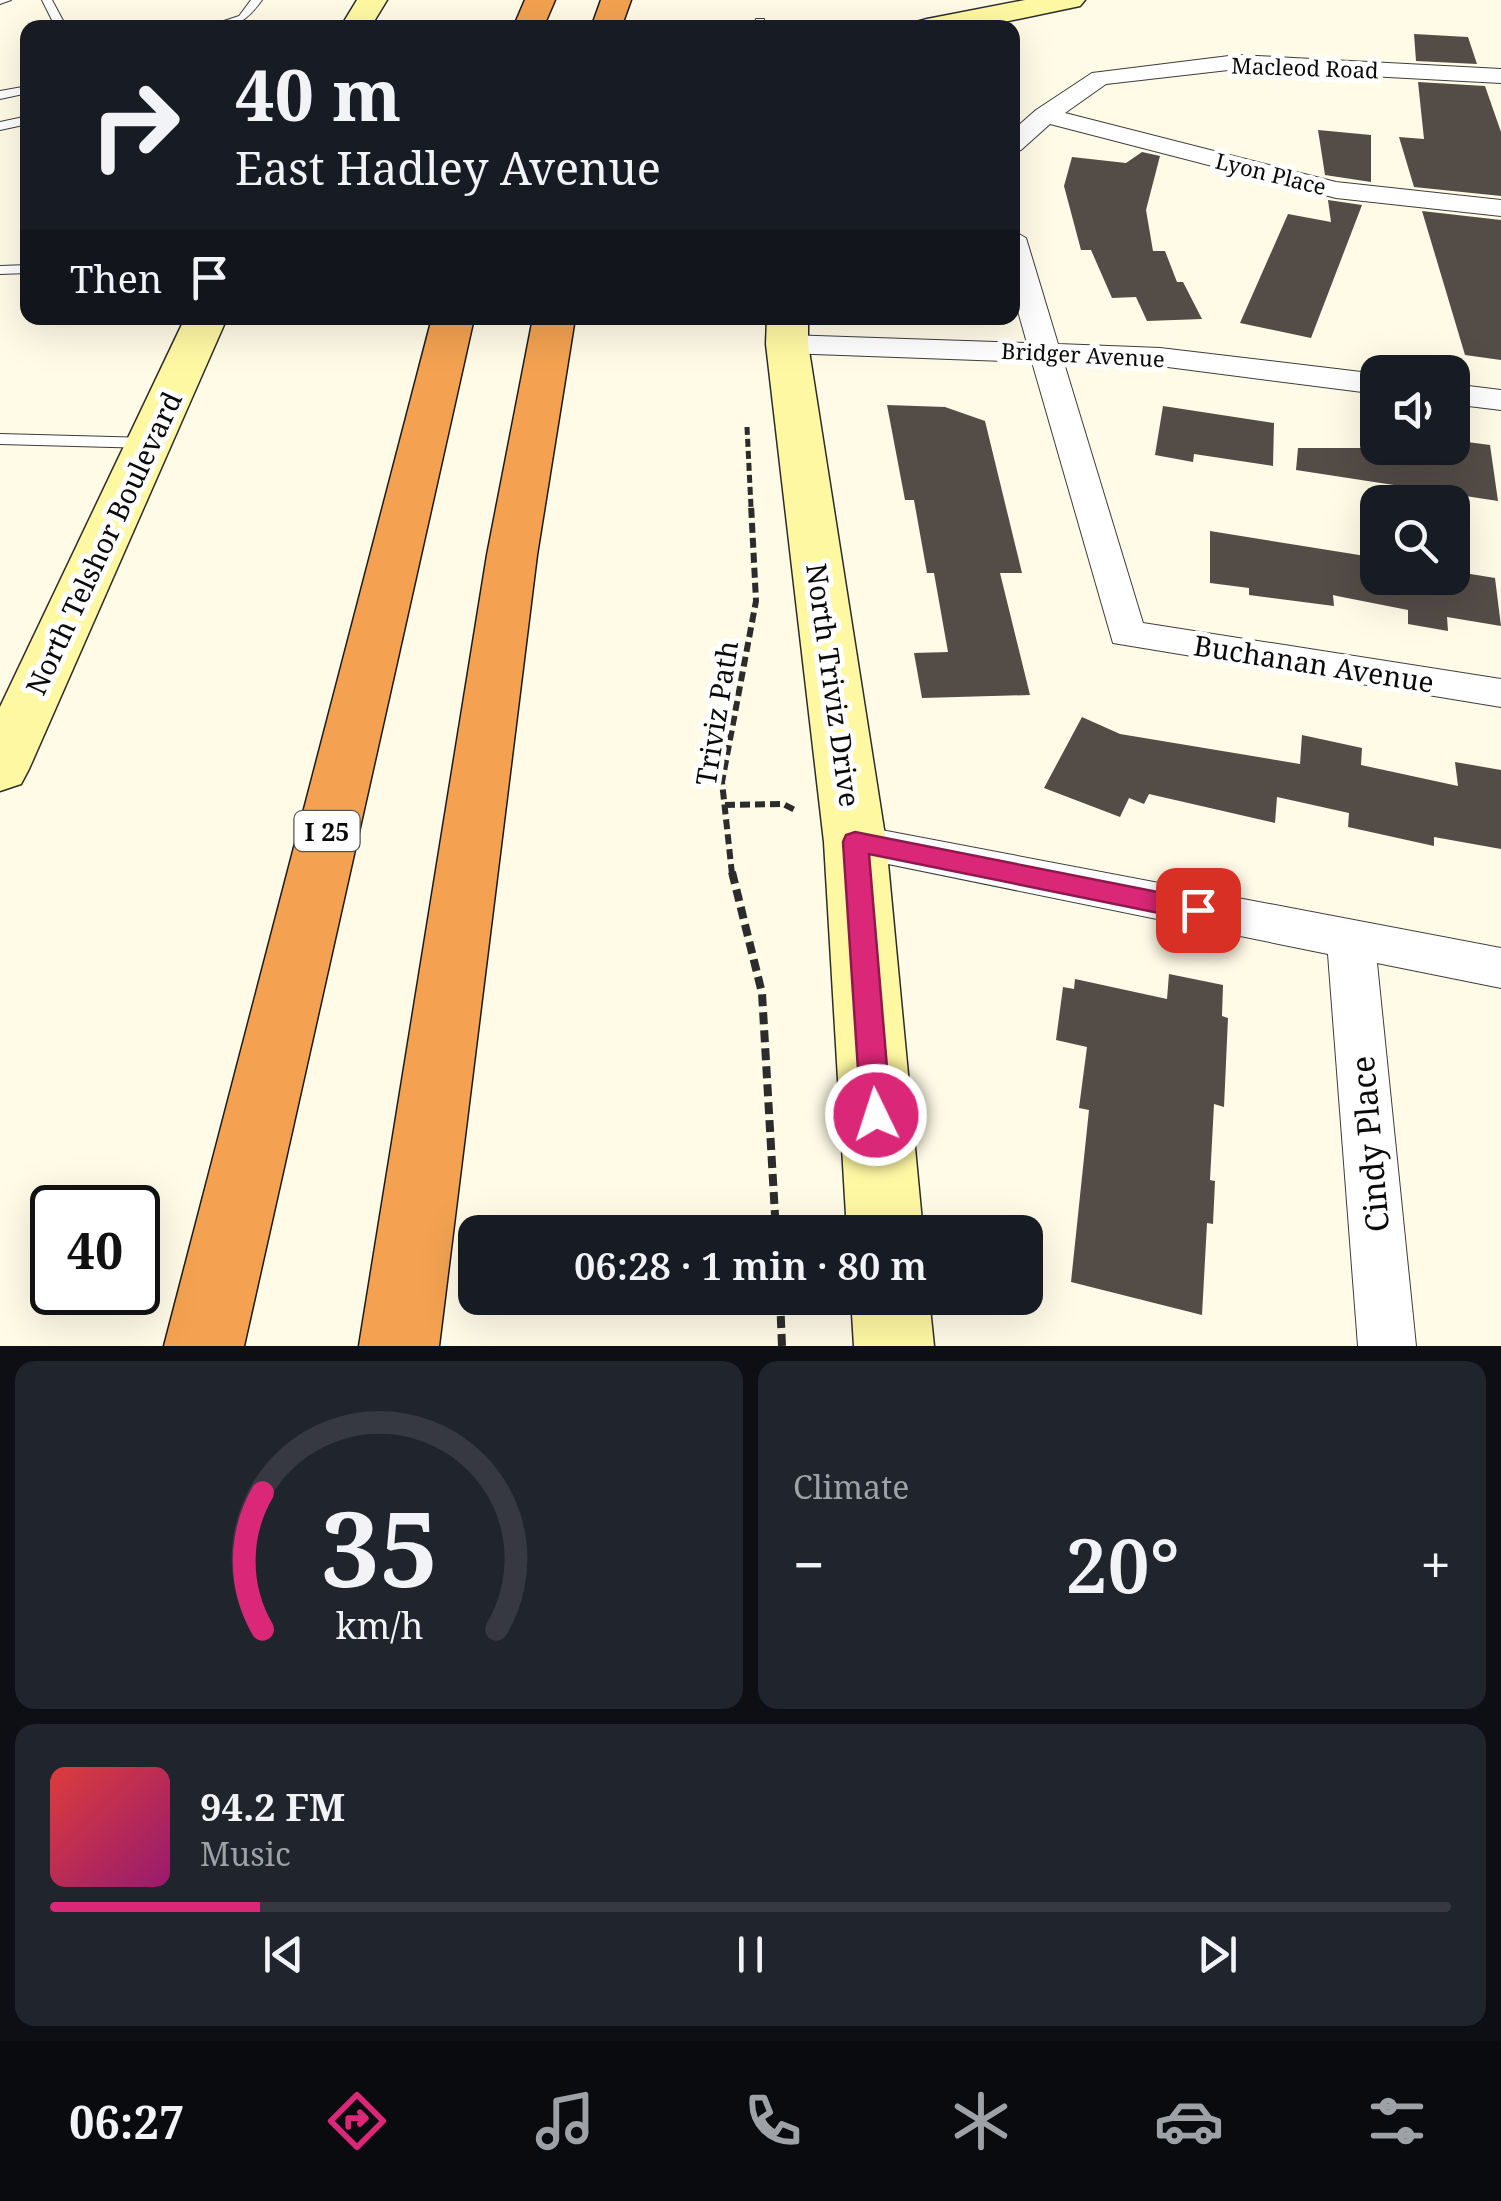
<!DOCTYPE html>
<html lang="en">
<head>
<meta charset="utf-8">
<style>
	body { margin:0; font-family:"Noto Serif",serif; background:#20242c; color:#f1f3f6; height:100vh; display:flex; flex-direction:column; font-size:38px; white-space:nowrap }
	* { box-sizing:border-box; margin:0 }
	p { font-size:32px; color:#9ea1a6 }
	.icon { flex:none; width:55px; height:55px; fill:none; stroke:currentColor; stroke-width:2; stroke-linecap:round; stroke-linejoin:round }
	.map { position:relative; height:1346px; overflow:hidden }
	.details { display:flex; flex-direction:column; gap:15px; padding:15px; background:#0d0f14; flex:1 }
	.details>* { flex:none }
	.guide { position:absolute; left:20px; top:20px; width:1000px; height:305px; border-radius:20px; box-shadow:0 10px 40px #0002; background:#171b24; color:#f1f3f6; overflow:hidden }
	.controls { position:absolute; left:1360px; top:355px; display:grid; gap:20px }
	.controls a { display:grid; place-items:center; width:110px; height:110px; border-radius:20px; background:#171b24; box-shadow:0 10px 40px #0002; font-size:50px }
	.speed { position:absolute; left:30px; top:1185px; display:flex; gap:20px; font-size:50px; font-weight:700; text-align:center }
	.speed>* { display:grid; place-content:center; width:130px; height:130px; border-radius:50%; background:#171b24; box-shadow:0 10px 40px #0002; line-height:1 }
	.speed .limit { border:5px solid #111; border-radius:15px; background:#fff; color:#111 }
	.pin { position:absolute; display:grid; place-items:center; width:85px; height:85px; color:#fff; margin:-42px; border-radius:20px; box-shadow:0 5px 15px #0006 }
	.me { position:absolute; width:110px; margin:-55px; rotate:356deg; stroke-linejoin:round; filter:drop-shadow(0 0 8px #0008) }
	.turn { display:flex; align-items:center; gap:35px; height:210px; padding:0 50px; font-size:45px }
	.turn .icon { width:130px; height:130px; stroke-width:2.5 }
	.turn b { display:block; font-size:70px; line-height:85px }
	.then { display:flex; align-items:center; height:95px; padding:0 50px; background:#0003; gap:20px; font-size:38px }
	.big { font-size:75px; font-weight:600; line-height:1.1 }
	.details .card { flex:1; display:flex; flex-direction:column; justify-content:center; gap:15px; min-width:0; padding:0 35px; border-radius:20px; background:#20242c }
	.details .dial { align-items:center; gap:0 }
	.dial svg { height:260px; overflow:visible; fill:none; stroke:#363941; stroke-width:7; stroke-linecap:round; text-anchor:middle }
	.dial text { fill:#f1f3f6; stroke:none }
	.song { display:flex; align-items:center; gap:30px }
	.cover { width:120px; height:120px; border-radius:15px; background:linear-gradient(135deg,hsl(0 70% 55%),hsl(320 70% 35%)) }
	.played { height:10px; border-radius:5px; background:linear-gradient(90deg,#db2777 15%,#363941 15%) }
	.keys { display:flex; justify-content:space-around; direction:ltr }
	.heat { display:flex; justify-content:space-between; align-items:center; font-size:55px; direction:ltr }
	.details .tiles { flex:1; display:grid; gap:15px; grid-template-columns:1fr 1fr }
	.card:last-child { grid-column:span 2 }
	.trip { position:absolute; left:458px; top:1215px; width:585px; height:100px; border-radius:20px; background:#171b24; box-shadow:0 10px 40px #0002; font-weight:600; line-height:100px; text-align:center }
	.dock { display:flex; height:160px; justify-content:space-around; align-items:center; background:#090b0e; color:#9ea1a6 }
	.dock .icon { width:70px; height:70px }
	.dock .current { color:#db2777 }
	.dock b { font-size:45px; color:#f1f3f6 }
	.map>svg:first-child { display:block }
</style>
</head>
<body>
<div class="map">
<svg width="1501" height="1346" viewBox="0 0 1501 1346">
	<rect width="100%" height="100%" fill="#fffbe7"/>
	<!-- building -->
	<path fill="#534c47" d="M 1414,34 L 1468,37 L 1477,64 L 1416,61 Z
		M 1418,82 L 1485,86 L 1501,132 L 1501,196 L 1414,187 L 1399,137 L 1424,139 Z
		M 1318,130 L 1371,135 L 1371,182 L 1325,175 Z
		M 1142,152 L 1160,156 L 1146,210 L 1153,251 L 1165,251 L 1177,282 L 1183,282 L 1202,319 L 1147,321 L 1136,297 L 1112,298 L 1091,250 L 1081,250 L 1064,186 L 1072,157 L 1126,163 Z
		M 1328,200 L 1362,205 L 1311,338 L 1240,323 L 1288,214 L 1331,222 Z
		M 1422,211 L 1501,220 L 1501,360 L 1465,355 Z
		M 887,405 L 945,407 L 985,421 L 1022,573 L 1000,573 L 1030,695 L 922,698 L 914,653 L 948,652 L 934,573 L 927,573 L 914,500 L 905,500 Z
		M 1163,406 L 1274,423 L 1273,466 L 1194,454 L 1193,462 L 1155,455 Z
		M 1452,440 L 1490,445 L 1498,501 L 1296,470 L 1298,448 L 1452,448 Z
		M 1210,531 L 1378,558 L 1378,578 L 1452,578 L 1452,571 L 1495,578 L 1501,626 L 1447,617 L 1448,631 L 1408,624 L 1408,610 L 1337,596 L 1333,595 L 1334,606 L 1249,595 L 1249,588 L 1210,583 Z
		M 1082,717 L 1120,734 L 1300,764 L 1302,735 L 1362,748 L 1361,765 L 1458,786 L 1455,762 L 1501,770 L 1501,849 L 1434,837 L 1434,846 L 1348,827 L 1349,813 L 1277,797 L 1275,823 L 1149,794 L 1144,804 L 1129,798 L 1120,817 L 1044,788 Z
		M 1169,974 L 1223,985 L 1222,1016 L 1228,1018 L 1224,1107 L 1214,1104 L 1210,1180 L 1215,1181 L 1213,1224 L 1207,1223 L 1202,1315 L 1071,1282 L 1089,1110 L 1079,1108 L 1087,1047 L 1056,1040 L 1063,987 L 1074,989 L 1075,979 L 1167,999 Z"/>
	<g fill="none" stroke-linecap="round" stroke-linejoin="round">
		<defs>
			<path id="lane" d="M 0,0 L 11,0 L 0,4 Z
				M 42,0 L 52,0 L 67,28 L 56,28 Z
				M 251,0 L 262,0 C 244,25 233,28 203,28 L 239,16 Z
				M 756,19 L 764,19 L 764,28 L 753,28 Z
				M 28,86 L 28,93 L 0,99 L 0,91 Z
				M 28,116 L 28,124 L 0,130 L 0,122 Z
				M 28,265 L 28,273 L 0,274 L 0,266 Z
				M 0,434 L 149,438 L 157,443 L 149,448 L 0,444 Z"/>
			<path id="street" d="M 1237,55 L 1501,69 L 1501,83 L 1237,69 L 1106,84 L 1065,113 L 1336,182 L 1501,200 L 1501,216 L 1336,198 L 1050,124 L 1021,150 L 1012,152 L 1012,131 L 1036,110 L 1092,73 Z
				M 1012,230 L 1026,238 L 1058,344 L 1160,348 L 1378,374 L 1378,394 L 1160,366 L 1064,363 L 1143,623 L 1501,679 L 1501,707 L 1113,643 L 1032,362 L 787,353 L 776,351 L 772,344 L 776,337 L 787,335 L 1027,343 L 1012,290 Z
				M 1452,384 L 1501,390 L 1501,410 L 1452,404 Z
				M 855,825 L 1501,948 L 1501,988 L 1377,963 L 1416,1346 L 1358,1346 L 1328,954 L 839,854 L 833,842 L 839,830 Z"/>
			<path id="secondary" d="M 357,0 L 387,0 L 370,28 L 340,28 Z
				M 1025,0 L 1085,0 L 1080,6 L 975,28 L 912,28 L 916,22 L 927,19 Z
				M 185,318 L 227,318 L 29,769 L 21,784 L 0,791 L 0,707 Z
				M 767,318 L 808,318 L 808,344 L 886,842 L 923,1232 L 847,1232 L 824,842 L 766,344 Z
				M 851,1298 L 929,1298 L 934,1346 L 854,1346 Z"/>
			<path id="highway" d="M 525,0 L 555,0 L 543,28 L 513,28 Z
				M 601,0 L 631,0 L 621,28 L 591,28 Z
				M 432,318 L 474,318 L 244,1346 L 164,1346 Z
				M 533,318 L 575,318 L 537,555 L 439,1346 L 359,1346 L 487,555 Z"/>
		</defs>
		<!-- lane casing -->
		<use href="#lane" stroke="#3d3d3d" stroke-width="2"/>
		<!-- street casing -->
		<use href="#street" stroke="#3d3d3d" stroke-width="2"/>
		<!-- secondary casing -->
		<use href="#secondary" stroke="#2c2c2c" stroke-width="3"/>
		<!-- highway casing -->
		<use href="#highway" stroke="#1b1b1b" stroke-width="3"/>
		<!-- path-far2 -->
		<path stroke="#2c2c2c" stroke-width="5" stroke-dasharray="8 4" stroke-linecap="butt" d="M 747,427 L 751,507"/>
		<!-- path-far1 -->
		<path stroke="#2c2c2c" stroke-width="6" stroke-dasharray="10 5" stroke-linecap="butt" d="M 725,805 L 783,804 L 797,811
			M 732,874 L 722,782 L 756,601 L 751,504"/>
		<!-- path -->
		<path stroke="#2c2c2c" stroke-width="8" stroke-dasharray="12 6" stroke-linecap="butt" d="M 732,872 L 762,993 L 776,1232
			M 780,1298 L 782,1346"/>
		<!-- lane -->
		<use href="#lane" fill="#fff" fill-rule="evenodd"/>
		<!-- street -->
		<use href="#street" fill="#fff" fill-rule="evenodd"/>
		<!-- secondary -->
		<use href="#secondary" fill="#fff8a3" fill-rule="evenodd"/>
		<!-- highway -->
		<use href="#highway" fill="#f4a251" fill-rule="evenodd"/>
	</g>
	<!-- route -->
	<path fill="#db2777" stroke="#8e194d" stroke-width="2.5" d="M 855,832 L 1198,900 L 1208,903 L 1212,910 L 1208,918 L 1198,921 L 869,854 L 891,1115 L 887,1125 L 876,1129 L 865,1125 L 861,1115 L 843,842 L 846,835 Z"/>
	<g text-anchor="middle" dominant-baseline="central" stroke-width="10" stroke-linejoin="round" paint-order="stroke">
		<!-- far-street labels -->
		<g font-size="22" fill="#0a0a0a" stroke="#fff">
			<text transform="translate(1305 67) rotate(2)">Macleod Road</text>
			<text transform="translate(1271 173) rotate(14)">Lyon Place</text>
			<text transform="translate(1083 354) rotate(3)">Bridger Avenue</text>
		</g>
		<!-- shield labels -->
		<rect fill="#fff" stroke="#545454" stroke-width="2.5" x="294.5" y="811" width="65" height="40" rx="8"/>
		<g font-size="25" font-weight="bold" fill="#0a0a0a">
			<text x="327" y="831">I 25</text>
		</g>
		<!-- street labels -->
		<g font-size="28" fill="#0a0a0a" stroke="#fff">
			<text transform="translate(103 543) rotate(-65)">North Telshor Boulevard</text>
			<text transform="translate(1314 663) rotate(9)">Buchanan Avenue</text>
			<text transform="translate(834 685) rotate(82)">North Triviz Drive</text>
			<text transform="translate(716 713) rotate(-81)">Triviz Path</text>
		</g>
		<!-- near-street labels -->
		<g font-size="32" fill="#0a0a0a" stroke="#fff">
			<text transform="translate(1369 1144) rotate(-95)">Cindy Place</text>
		</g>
	</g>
</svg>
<div class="controls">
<a><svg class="icon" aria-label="sound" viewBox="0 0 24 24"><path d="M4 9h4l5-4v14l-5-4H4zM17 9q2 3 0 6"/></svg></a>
<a><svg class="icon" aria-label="search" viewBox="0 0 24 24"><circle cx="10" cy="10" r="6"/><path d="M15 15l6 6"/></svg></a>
</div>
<div class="speed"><div class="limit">40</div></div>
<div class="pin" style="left:1198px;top:910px;background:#d93025"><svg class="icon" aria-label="arrive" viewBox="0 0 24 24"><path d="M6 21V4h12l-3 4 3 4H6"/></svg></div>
<svg class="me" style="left:876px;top:1115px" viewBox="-20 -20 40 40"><circle r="17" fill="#db2777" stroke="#fff" stroke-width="3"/><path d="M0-11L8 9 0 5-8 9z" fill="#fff"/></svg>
<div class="trip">06:28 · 1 min · 80 m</div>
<div class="guide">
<div class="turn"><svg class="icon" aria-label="right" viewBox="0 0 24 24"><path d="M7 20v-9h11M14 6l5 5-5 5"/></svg><div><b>40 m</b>East Hadley Avenue</div></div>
<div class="then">Then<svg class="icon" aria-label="arrive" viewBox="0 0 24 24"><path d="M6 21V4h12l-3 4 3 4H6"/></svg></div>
</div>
</div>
<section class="details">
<div class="tiles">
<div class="card dial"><svg viewBox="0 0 100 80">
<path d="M14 69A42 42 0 1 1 86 69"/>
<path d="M14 69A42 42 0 0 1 14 27" stroke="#db2777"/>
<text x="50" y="56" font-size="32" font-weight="700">35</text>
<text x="50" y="72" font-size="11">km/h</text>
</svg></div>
<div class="card"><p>Climate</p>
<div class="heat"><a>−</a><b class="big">20°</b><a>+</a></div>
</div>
<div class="card">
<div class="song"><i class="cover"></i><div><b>94.2 FM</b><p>Music</p></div></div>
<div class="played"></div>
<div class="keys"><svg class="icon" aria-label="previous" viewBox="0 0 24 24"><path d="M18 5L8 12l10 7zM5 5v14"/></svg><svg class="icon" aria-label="pause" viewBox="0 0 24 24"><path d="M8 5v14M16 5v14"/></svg><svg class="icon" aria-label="next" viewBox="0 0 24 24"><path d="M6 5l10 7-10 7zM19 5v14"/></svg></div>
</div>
</div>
</section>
<nav class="dock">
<b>06:27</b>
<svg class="icon current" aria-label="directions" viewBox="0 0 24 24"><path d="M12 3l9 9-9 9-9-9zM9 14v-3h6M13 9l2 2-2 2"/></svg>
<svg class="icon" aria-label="music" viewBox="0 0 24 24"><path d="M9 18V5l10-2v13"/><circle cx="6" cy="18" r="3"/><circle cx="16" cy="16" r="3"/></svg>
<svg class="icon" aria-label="phone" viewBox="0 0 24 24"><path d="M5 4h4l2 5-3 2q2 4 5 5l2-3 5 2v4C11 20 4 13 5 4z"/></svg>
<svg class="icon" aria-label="climate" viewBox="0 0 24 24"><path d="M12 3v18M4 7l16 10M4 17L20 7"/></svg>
<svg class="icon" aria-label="car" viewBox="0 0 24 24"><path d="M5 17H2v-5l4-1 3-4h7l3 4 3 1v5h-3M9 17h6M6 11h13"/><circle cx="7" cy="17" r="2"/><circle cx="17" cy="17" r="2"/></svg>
<svg class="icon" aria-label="filters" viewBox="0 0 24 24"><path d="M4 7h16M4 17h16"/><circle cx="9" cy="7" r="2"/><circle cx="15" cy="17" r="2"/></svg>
</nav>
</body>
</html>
